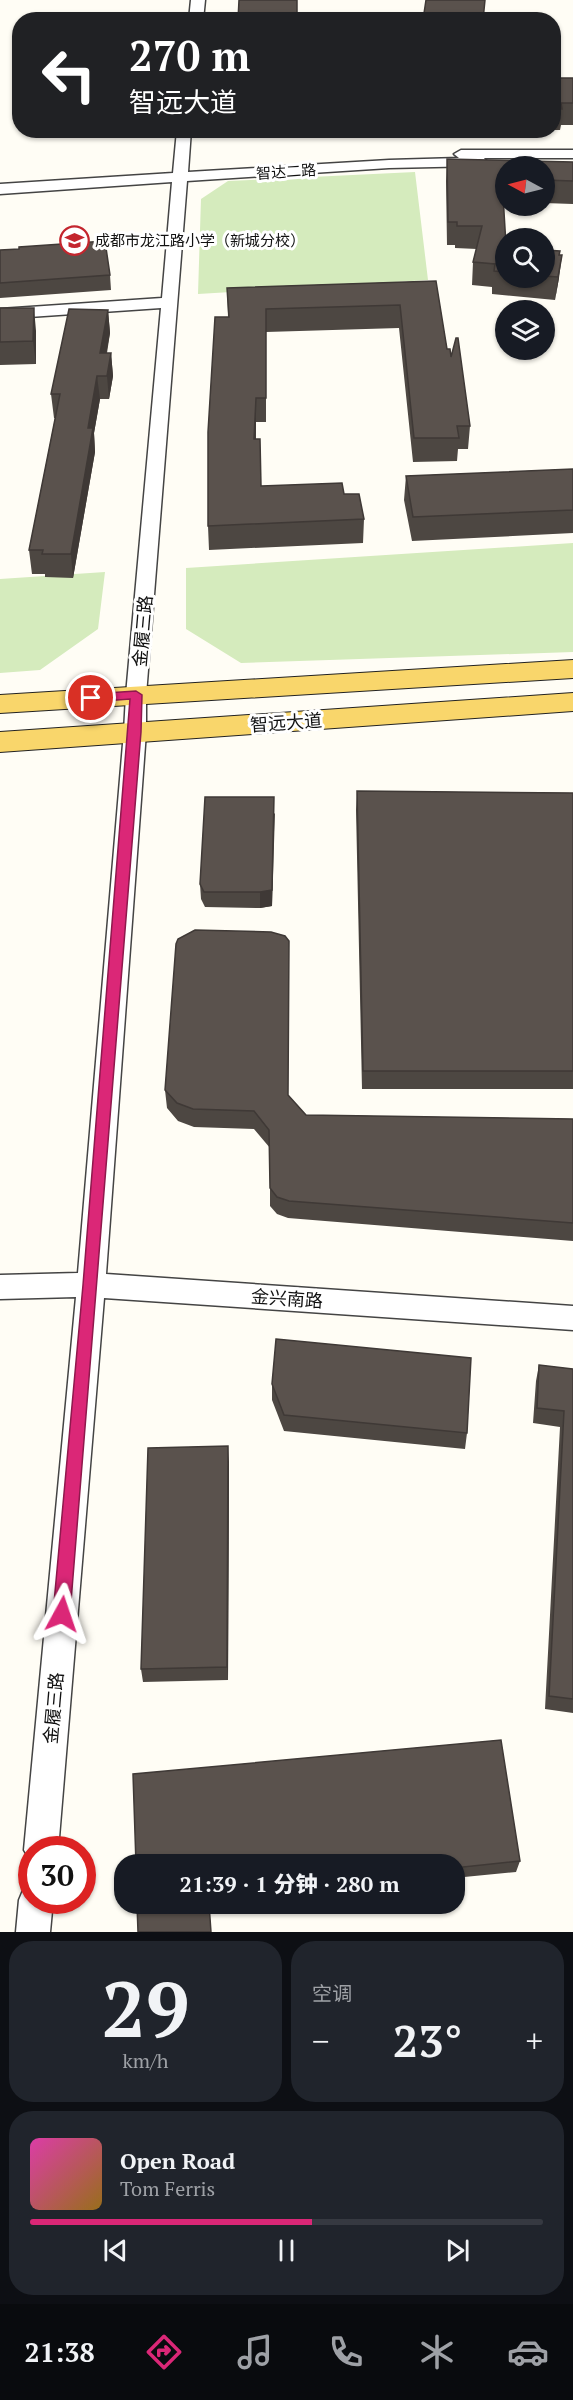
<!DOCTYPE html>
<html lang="zh">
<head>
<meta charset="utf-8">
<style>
	body { margin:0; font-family:"PT Serif","Noto Sans SC",serif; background:#20242c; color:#f1f3f6; height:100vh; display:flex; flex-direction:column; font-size:22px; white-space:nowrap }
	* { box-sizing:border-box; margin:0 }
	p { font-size:20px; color:#9ea1a6 }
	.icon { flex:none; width:33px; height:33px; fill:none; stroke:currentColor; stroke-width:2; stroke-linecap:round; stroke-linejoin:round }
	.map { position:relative; height:1932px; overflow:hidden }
	.drawer { display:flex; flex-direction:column; gap:9px; padding:9px; background:#0d0f14; flex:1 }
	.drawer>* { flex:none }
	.hud { position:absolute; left:12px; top:12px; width:549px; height:126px; border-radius:24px; box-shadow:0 2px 4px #0004; background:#202124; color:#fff; overflow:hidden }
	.needle { width:39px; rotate:277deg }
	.buttons { position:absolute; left:495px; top:156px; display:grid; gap:12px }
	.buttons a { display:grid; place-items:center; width:60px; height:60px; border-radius:50%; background:#171b24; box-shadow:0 2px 4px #0004; font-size:30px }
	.speed { position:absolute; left:18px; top:1836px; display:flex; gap:12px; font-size:30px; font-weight:700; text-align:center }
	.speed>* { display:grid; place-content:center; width:78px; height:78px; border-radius:50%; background:#171b24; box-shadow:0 2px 4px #0004; line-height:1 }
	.speed .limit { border:9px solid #d22; background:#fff; color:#111 }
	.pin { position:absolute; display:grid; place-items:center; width:51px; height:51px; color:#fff; margin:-26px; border:3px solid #fff; border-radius:50%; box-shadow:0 2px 6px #0007 }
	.me { position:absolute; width:66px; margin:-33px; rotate:5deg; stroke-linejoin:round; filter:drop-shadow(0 0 4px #0008) }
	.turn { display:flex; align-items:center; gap:21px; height:126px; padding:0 18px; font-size:27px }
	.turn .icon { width:78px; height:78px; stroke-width:2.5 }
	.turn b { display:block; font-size:42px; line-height:51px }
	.big { font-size:45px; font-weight:800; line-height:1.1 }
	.drawer .tile { flex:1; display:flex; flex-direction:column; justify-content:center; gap:9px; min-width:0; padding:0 21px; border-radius:24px; background:#20242c }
	.drawer .dial { align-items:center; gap:0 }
	.dial b { font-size:78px; line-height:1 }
	.song { display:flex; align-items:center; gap:18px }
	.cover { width:72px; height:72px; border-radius:9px; background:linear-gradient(135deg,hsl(320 70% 55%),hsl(40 70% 35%)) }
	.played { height:6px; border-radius:3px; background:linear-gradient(90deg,#db2777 55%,#363941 55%) }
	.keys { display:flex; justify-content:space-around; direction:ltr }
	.heat { display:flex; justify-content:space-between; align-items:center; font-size:33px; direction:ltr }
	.drawer .tiles { flex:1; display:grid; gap:9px; grid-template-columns:1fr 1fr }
	.tile:last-child { grid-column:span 2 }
	.trip { position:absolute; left:114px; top:1854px; width:351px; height:60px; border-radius:24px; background:#171b24; box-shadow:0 2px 4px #0004; font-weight:800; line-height:60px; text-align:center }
	.tab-bar { display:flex; height:96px; justify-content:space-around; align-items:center; background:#090b0e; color:#9ea1a6 }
	.tab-bar .icon { width:42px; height:42px }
	.tab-bar .active { color:#db2777 }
	.tab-bar b { font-size:27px; color:#f1f3f6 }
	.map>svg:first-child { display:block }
</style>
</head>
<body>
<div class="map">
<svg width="573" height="1932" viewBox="0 0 573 1932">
	<rect width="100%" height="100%" fill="#fffdf5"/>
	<!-- green -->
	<path fill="#d5ebbd" d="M 415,172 L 428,280 L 198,294 L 201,199 L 228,181 Z
		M 573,543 L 573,652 L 241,663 L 186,629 L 186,568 Z
		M 105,572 L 98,629 L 40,670 L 0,673 L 0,579 Z"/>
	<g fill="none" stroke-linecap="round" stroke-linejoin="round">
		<defs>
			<path id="minor" d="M 191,0 L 205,0 L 203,20 L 189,20 Z
				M 177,130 L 191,130 L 188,172 L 389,160 L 459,158 L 454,154 L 461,150 L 573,150 L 573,158 L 484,158 L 487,162 L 480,166 L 389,168 L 187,181 L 146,695 L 146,732 L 106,1274 L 573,1306 L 573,1330 L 104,1298 L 58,1850 L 32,1850 L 32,1863 L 24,1850 L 76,1297 L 0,1299 L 0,1275 L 78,1273 L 124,732 L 126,695 L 161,308 L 0,319 L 0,309 L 162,298 L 172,182 L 0,194 L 0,184 L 173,173 Z
				M 32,1885 L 32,1900 L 53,1900 L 50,1932 L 16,1932 L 19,1900 L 24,1888 Z"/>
			<path id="major" d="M 573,660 L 573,678 L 0,713 L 0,695 Z
				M 573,693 L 573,711 L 0,752 L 0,732 Z"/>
		</defs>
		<!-- minor casing -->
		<use href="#minor" stroke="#444" stroke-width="3"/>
		<!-- major casing -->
		<use href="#major" stroke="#222" stroke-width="2"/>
		<!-- minor -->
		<use href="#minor" fill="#fff" fill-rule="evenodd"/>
		<!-- major -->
		<use href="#major" fill="#f9d66b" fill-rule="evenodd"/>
	</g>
	<!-- wall -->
	<path fill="#4d4742" d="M 554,78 L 573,78 L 573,125 L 561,125 L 560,130 L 554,130 Z
		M 347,130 L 389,130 L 389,132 L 347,132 Z
		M 447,159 L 573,162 L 573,204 L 544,203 L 544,166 L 506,166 L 506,202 L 503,201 L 506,245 L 506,278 L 544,278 L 544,250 L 559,255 L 559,278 L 555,300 L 492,294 L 492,287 L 472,285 L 473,262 L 477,249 L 455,248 L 455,245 L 447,245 L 446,181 Z
		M 0,250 L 110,275 L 111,290 L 0,298 Z
		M 436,281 L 447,349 L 470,426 L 468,449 L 458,449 L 457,461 L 413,462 L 399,328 L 266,332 L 266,422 L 256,422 L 256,439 L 261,486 L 344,494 L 364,519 L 363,543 L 209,550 L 208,526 L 228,317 L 227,288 Z
		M 0,308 L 36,331 L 36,364 L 0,365 Z
		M 108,310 L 110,333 L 107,353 L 111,353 L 113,376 L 109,399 L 100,399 L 94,433 L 95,452 L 73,578 L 45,577 L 45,574 L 32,574 L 29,550 L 55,418 L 54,418 L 51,394 Z
		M 573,469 L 573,533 L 412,541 L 404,500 L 406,476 Z
		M 357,791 L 573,793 L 573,1089 L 362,1089 L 356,810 Z
		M 275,813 L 272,906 L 260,908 L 205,907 L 201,899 L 200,884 Z
		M 165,1090 L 288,1095 L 306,1115 L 573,1119 L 573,1241 L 288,1218 L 277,1214 L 270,1206 L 270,1148 L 254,1129 L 194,1127 L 178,1121 L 167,1108 Z
		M 539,1365 L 573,1369 L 573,1713 L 545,1709 L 560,1427 L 533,1423 L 536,1381 Z
		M 272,1384 L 467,1433 L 465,1449 L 284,1431 L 272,1400 Z
		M 229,1462 L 228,1680 L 143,1682 L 141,1669 Z
		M 520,1861 L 516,1872 L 454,1878 L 454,1864 Z"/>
	<!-- shaded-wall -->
	<path fill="#3f3936" d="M 562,255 L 559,278 L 555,300 L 558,277 Z
		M 34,308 L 36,331 L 36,364 L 33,341 Z
		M 108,310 L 110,333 L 102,376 L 100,353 Z
		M 111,353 L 113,376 L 109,399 L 107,376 Z
		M 97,376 L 100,399 L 94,433 L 95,452 L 73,578 L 71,554 L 88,428 Z
		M 256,398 L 256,422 L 255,462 L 254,439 Z
		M 274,797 L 272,906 L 260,908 L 260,892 Z
		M 228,1446 L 229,1462 L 228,1680 L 227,1667 Z"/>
	<!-- building -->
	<path fill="#5a524d" stroke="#3f3936" stroke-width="1.5" d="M 239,0 L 297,0 L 297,20 L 238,20 Z
		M 426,0 L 485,0 L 483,20 L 423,20 Z
		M 554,78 L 573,78 L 573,103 L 561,103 L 562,109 L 554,108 Z
		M 447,159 L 573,162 L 573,181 L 544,180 L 544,166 L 506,166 L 506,179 L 502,179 L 506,245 L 506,272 L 494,271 L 495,264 L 473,262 L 482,226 L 457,226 L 457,222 L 448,222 Z
		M 105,241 L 110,275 L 0,283 L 0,250 L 19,249 L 19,247 Z
		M 544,250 L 560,251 L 559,255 L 562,255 L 558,277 L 544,276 Z
		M 436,281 L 447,349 L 450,349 L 451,357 L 456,338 L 458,338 L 470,426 L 457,426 L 459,438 L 414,438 L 400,305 L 266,309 L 266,398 L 256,398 L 254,439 L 260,439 L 261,486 L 342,483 L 344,494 L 359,494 L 364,519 L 208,526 L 208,432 L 215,317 L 229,317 L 227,288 Z
		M 0,308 L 34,308 L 33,341 L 0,342 Z
		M 69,309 L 108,310 L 100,353 L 111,353 L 107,376 L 97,376 L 88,428 L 93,428 L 71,554 L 42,554 L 43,550 L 29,550 L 60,394 L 51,394 Z
		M 573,469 L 573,510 L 413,517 L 406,476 Z
		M 357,791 L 573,793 L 573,1071 L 363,1071 Z
		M 205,797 L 274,797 L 272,890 L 260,892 L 204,892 L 200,884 Z
		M 195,930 L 271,932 L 285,936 L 289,941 L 288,1095 L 306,1115 L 573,1119 L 573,1223 L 289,1201 L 277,1197 L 270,1188 L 269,1130 L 254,1111 L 193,1109 L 177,1103 L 165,1090 L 176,944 L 178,939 Z
		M 276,1339 L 471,1358 L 467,1433 L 284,1415 L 272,1384 Z
		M 539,1365 L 573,1369 L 573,1699 L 549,1696 L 564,1411 L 537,1408 Z
		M 228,1446 L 227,1667 L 141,1669 L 148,1448 Z
		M 501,1740 L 520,1861 L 454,1868 L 454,1864 L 136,1864 L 133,1774 Z
		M 137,1904 L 209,1904 L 211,1932 L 138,1932 Z"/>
	<!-- route -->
	<path fill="#db2777" stroke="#8e194d" stroke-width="1.5" d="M 136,691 L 142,695 L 141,732 L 70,1614 L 68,1621 L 62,1623 L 55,1621 L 53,1614 L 83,1285 L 130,699 L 91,702 L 85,698 L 91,694 Z"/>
	<!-- icons -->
	<defs>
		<symbol id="school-ring" viewBox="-11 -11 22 22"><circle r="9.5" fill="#fff" stroke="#c4262e" stroke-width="1.5"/><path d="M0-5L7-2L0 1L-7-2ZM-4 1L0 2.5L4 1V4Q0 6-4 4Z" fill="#c4262e"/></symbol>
	</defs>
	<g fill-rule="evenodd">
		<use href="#school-ring" x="58" y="224" width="33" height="33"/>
	</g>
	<g text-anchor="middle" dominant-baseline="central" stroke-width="6" stroke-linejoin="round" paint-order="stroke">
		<!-- far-street labels -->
		<g font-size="15" fill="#111" stroke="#fff">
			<text transform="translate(286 171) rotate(-4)">智达二路</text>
		</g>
		<!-- far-poi labels -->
		<g font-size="15" fill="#111" stroke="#fff" text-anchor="start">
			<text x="95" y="240">成都市龙江路小学（新城分校）</text>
		</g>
		<!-- street labels -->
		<g font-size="18" fill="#111" stroke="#fff">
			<text transform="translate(142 631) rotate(-85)">金履三路</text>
			<text transform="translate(286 722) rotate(-4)">智远大道</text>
			<text transform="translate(287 1298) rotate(4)">金兴南路</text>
			<text transform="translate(53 1708) rotate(-85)">金履三路</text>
		</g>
	</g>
</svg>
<div class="buttons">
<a><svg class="needle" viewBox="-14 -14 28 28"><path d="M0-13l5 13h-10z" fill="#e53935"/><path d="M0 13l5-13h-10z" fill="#9ea1a6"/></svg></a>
<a><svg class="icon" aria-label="search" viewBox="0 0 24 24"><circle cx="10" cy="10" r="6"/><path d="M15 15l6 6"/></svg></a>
<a><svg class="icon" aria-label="layers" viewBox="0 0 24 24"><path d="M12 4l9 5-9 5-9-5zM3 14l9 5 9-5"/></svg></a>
</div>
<div class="speed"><div class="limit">30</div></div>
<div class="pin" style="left:91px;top:698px;background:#d93025"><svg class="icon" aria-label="arrive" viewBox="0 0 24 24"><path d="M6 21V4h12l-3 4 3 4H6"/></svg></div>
<svg class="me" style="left:62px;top:1614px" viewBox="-20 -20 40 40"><path d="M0-17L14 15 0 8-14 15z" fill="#db2777" stroke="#fff" stroke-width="4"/></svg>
<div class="trip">21:39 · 1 分钟 · 280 m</div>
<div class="hud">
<div class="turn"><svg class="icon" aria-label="left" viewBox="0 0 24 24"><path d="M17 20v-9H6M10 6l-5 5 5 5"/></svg><div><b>270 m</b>智远大道</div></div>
</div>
</div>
<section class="drawer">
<div class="tiles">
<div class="tile dial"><b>29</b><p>km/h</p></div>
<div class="tile"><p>空调</p>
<div class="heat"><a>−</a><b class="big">23°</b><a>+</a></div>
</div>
<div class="tile">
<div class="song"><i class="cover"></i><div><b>Open Road</b><p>Tom Ferris</p></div></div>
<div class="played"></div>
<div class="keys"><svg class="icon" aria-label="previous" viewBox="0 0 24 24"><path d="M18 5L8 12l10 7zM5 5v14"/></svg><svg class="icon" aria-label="pause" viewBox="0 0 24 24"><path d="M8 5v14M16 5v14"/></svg><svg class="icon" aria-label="next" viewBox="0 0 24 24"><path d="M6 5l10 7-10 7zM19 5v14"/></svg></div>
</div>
</div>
</section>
<nav class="tab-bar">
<b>21:38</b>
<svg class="icon active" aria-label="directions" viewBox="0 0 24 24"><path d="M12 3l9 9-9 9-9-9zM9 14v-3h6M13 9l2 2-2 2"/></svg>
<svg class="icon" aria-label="music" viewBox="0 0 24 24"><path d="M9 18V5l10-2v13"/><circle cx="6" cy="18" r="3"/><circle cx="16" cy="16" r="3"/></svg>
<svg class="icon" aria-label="phone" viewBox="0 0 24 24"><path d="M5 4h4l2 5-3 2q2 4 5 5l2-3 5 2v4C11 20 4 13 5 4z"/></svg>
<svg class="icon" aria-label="climate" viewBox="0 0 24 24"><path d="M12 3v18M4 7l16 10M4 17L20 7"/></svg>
<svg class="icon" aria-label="car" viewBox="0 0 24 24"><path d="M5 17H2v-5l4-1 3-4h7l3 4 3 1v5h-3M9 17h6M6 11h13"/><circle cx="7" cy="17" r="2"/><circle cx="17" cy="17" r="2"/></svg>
</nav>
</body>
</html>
